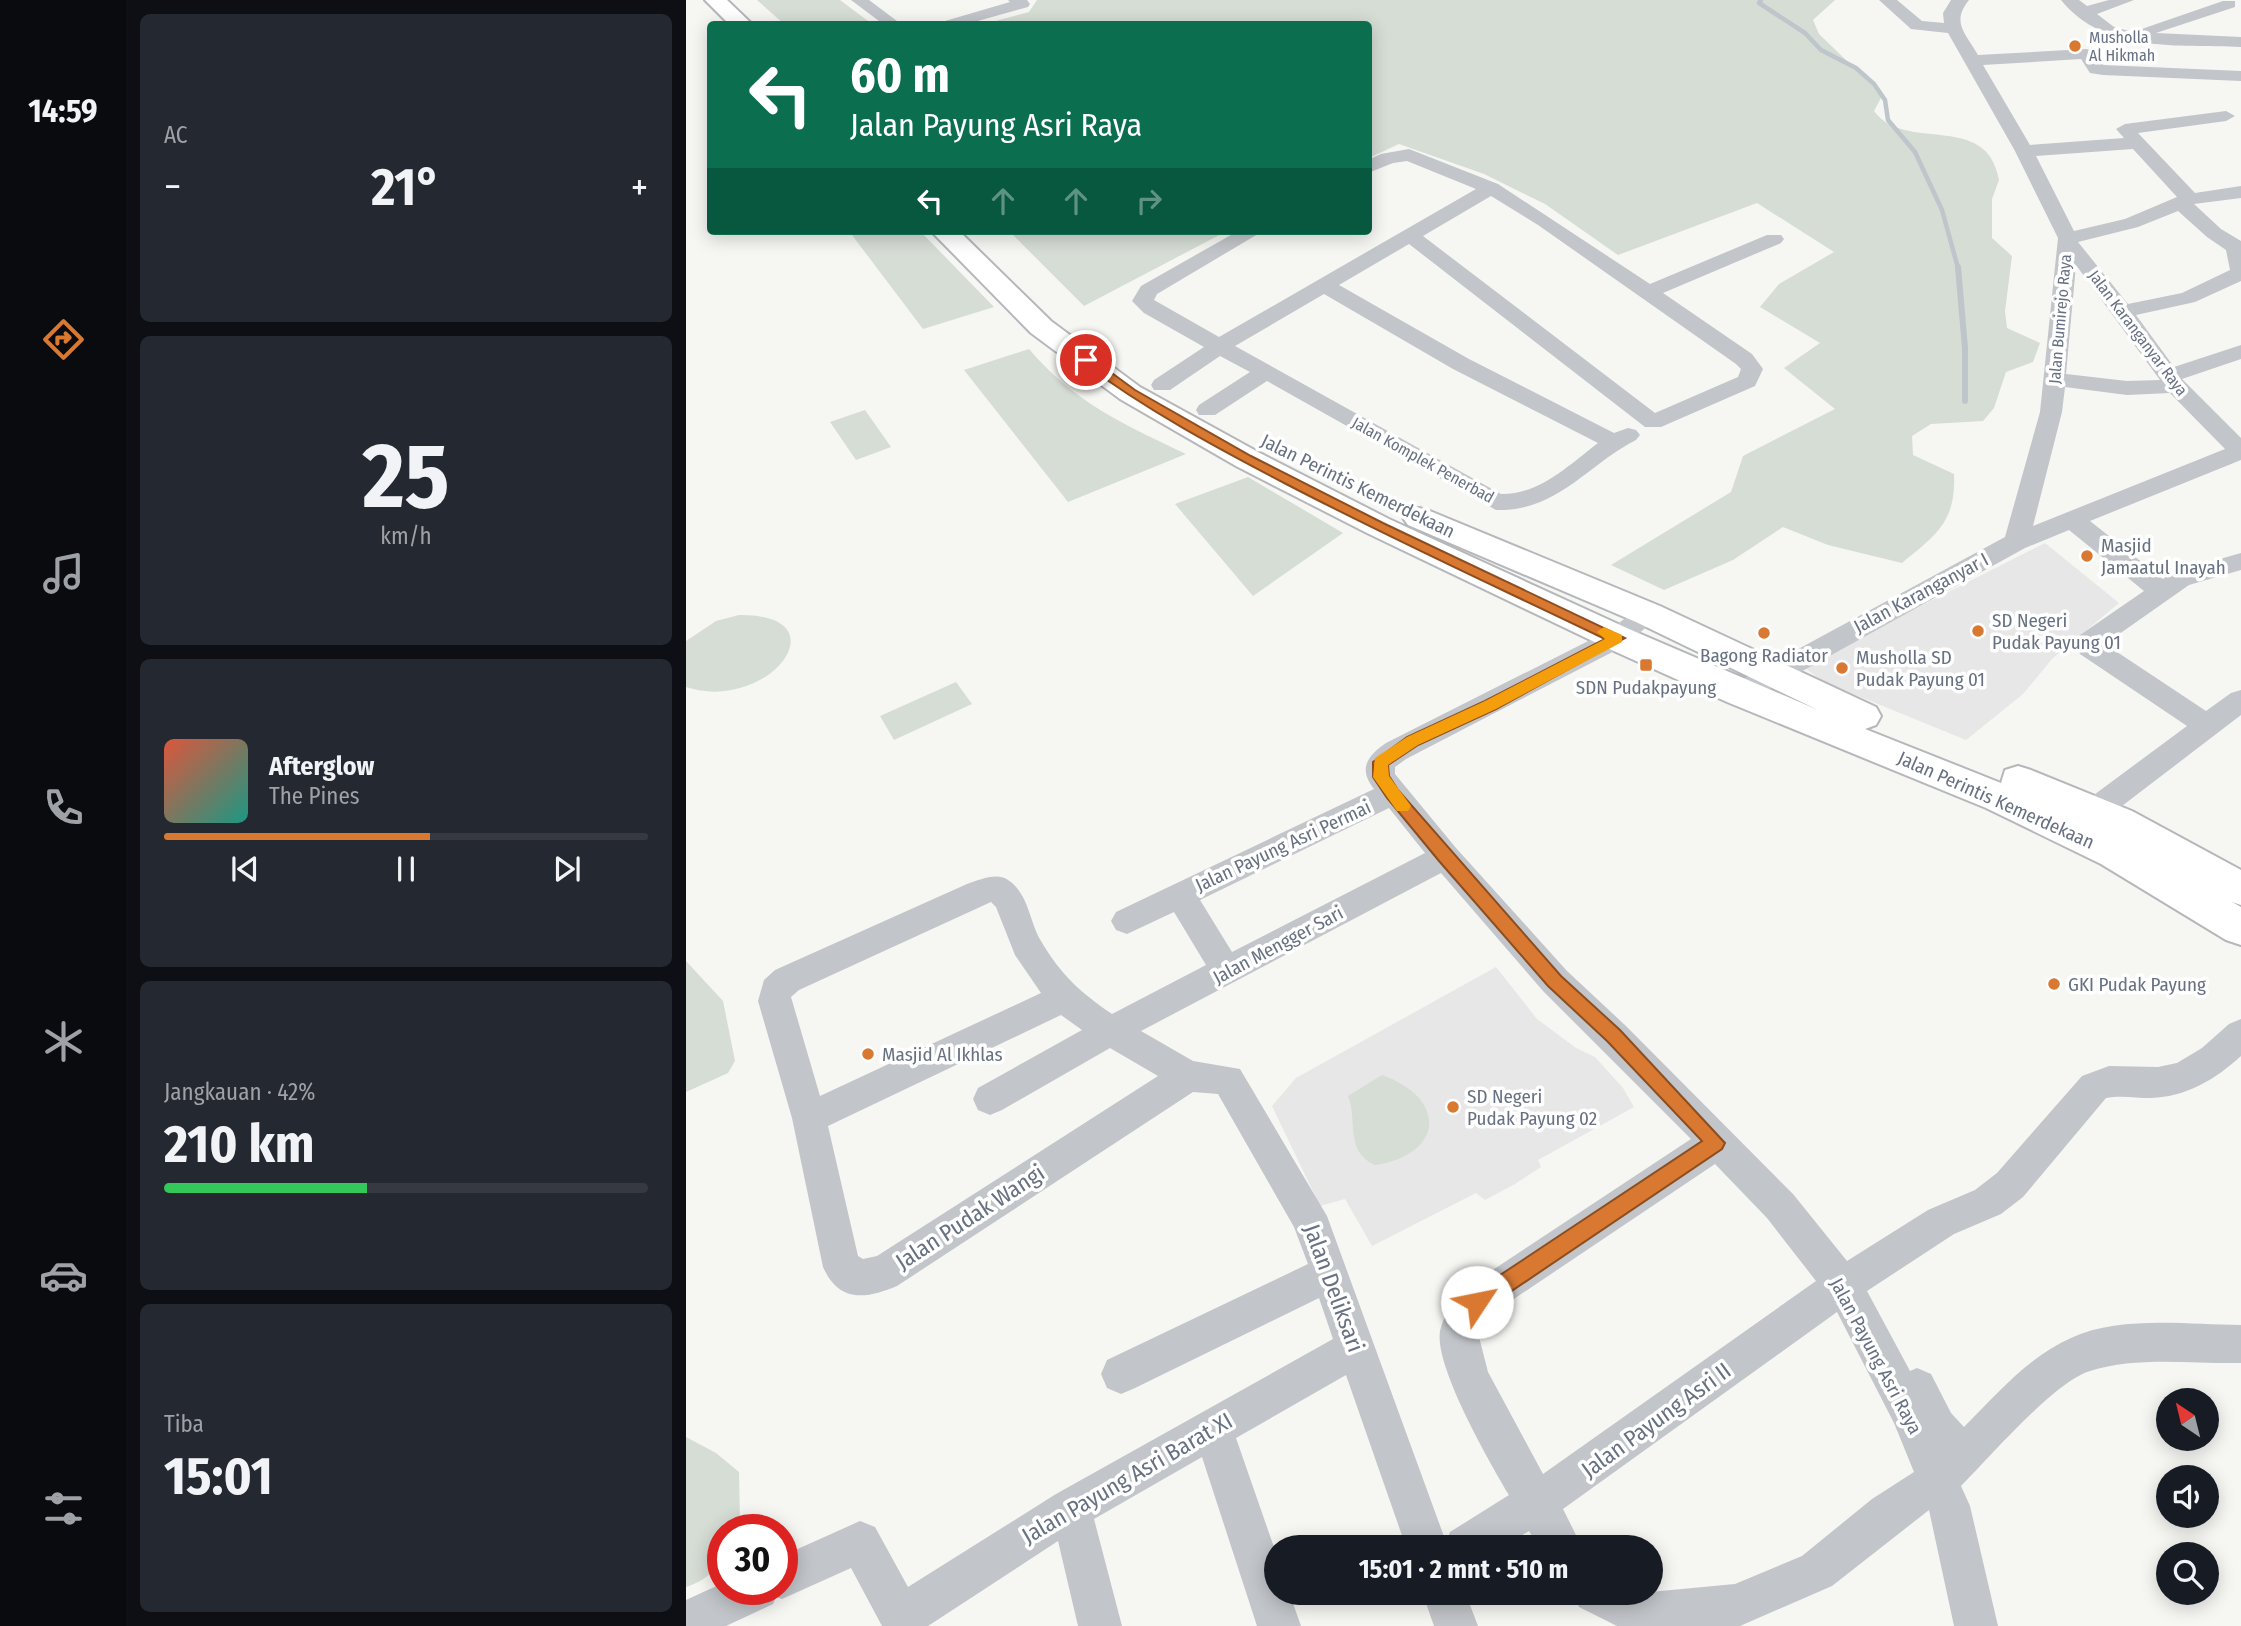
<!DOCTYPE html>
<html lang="id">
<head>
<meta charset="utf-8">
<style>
	body { margin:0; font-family:"Fira Sans Condensed",sans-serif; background:#242831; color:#f1f3f6; height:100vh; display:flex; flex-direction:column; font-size:26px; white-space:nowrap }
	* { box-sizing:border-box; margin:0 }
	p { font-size:23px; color:#9ea1a6 }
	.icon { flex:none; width:38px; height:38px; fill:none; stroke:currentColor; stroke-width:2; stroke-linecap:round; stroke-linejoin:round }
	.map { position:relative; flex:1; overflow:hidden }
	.drawer { display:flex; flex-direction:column; gap:14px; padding:14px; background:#0d0f14; width:560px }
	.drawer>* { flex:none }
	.banner { position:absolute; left:21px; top:21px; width:665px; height:214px; border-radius:7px; box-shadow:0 4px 18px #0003; background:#0b6e4f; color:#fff; overflow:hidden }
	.needle { width:46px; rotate:325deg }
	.tools { position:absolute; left:1470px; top:1388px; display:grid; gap:14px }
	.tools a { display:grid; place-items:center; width:63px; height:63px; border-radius:50%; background:#171b24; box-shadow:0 4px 18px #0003; font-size:35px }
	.speed { position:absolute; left:21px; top:1514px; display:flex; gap:14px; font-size:35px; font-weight:700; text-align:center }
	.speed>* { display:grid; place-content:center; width:91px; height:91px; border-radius:50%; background:#171b24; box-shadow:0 4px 18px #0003; line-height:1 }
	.speed .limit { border:10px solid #d22; background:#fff; color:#111 }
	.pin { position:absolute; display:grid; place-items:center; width:60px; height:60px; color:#fff; margin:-30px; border:4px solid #fff; border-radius:50%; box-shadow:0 2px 7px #0007 }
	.me { position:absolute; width:77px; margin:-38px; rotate:56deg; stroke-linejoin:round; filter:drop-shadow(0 0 5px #0008) }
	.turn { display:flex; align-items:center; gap:24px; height:147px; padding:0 28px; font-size:32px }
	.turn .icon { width:91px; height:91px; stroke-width:2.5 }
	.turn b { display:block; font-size:49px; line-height:60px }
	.lanes { display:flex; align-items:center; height:66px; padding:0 28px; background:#0003; justify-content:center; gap:35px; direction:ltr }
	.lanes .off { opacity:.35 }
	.big { font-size:52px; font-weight:700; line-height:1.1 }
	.drawer .widget { flex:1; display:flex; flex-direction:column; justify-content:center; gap:10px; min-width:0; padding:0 24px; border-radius:10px; background:#242831 }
	.drawer .dial { align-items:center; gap:0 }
	.dial b { font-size:91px; line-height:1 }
	.song { display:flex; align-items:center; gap:21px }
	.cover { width:84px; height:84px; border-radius:10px; background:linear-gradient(135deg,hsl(10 70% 55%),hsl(170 70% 35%)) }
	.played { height:7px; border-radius:4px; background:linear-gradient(90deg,#d87831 55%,#363941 55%) }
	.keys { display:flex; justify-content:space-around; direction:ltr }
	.heat { display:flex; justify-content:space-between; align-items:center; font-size:38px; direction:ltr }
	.charge { height:10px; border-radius:5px; background:linear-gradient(90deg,#34c759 42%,#363941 0) }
	.trip { position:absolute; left:578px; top:1535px; width:399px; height:70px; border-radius:35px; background:#171b24; box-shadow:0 4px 18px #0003; font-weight:700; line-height:70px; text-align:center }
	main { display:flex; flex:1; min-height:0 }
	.menu { display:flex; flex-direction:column; width:126px; justify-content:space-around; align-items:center; background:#090b0e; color:#9ea1a6 }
	.menu .icon { width:49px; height:49px }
	.menu .on { color:#d87831 }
	.menu b { font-size:32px; color:#f1f3f6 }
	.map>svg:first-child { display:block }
</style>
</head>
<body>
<main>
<nav class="menu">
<b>14:59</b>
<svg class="icon on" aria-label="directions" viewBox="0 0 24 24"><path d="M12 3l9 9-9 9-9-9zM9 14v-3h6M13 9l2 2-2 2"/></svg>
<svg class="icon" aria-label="music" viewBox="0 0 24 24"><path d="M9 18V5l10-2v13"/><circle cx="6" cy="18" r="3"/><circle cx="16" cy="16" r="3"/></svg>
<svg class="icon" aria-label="phone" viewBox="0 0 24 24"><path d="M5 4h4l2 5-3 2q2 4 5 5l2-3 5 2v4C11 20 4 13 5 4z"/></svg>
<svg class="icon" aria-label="climate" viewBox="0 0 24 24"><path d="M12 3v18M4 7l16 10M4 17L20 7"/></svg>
<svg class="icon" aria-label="car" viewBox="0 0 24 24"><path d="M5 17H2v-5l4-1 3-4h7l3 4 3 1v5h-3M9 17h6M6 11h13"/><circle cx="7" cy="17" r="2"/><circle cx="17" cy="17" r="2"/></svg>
<svg class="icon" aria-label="filters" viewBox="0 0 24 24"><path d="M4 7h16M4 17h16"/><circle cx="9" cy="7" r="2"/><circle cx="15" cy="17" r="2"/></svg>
</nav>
<section class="drawer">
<div class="widget"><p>AC</p>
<div class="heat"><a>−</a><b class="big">21°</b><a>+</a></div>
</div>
<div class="widget dial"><b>25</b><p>km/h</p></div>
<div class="widget">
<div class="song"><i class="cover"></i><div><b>Afterglow</b><p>The Pines</p></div></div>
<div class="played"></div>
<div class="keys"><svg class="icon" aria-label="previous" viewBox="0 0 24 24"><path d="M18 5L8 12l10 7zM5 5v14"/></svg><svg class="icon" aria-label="pause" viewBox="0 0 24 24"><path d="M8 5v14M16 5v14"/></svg><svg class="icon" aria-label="next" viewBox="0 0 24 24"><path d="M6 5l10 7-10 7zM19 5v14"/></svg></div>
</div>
<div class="widget"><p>Jangkauan · 42%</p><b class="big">210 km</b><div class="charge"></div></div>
<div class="widget"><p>Tiba</p><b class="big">15:01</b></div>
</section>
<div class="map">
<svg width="1555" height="1626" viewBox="0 0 1555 1626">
	<rect width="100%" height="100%" fill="#f6f6f3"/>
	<!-- built -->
	<path fill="#e6e7e6" d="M 1359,543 L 1433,603 L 1366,659 L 1337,694 L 1280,740 L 1138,682 L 1116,666 Z
		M 810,967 L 851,1019 L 890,1048 L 909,1057 L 937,1088 L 948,1107 L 852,1160 L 855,1167 L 829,1184 L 799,1200 L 790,1193 L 686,1246 L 659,1199 L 634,1206 L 586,1106 L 610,1078 Z"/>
	<!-- green -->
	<path fill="#d6ddd5" d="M 71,0 L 154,0 L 186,24 L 98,24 Z
		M 351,0 L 1149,0 L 1127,20 L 1133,34 L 1190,89 L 1195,98 L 1188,111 C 1219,154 1301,110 1313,180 L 1306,199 L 1306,238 L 1326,256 L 1319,311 L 1321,328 L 1354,343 L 1347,362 L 1320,372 L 1308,408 L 1297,421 L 1245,424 L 1226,436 L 1227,455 L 1268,474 C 1270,522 1250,535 1216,563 L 1142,545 L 1097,527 L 1047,560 L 978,590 L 925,565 L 1045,492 L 1057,456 L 1149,409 L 1098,368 L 1134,343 L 1074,307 L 1093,284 L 1148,252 L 1071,203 L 932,255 L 859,204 L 798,174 L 713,144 L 683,158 L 682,24 L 298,24 L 343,12 Z
		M 181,231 L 234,231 L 308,307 L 237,329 L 166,235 Z
		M 323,231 L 541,231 L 398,306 Z
		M 343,349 C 389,403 437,424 500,454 L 382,502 L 278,370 Z
		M 179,410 L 205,447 L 170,460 L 144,422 Z
		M 562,477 L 657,533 L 567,596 L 489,504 Z
		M 53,615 C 159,614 82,714 0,687 L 0,641 L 30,621 Z
		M 270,682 L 286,704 L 208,740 L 194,716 Z
		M 0,961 L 37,1001 L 49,1061 L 42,1073 L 0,1092 Z
		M 696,1075 C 761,1098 759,1154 689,1165 C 658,1151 672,1120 662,1096 Z
		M 0,1437 L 30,1453 L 53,1472 L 54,1522 L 51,1529 L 37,1530 C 37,1559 31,1577 0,1587 Z"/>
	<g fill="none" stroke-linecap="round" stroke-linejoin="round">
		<!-- stream-far1 -->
		<path stroke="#bec5cb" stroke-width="4.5" d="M 1075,0 L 1073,3 L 1119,33 L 1135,50 L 1170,68 L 1188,84 L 1199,100 L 1202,120 L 1229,152 L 1256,210 L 1272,268"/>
		<!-- stream -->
		<path stroke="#bec5cb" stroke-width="6" d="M 1272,267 L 1279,348 L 1279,401"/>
		<defs>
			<path id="highway" d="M 19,0 L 41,0 L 66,24 L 43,24 Z
				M 245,231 L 273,231 L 365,321 L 454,387 L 572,452 L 703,519 L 943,629 L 1132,710 L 950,622 L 722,525 L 717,518 L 722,511 L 733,508 L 744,511 L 974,606 L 1190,707 L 1195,716 L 1190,725 L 1179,729 L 1315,783 L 1319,770 L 1332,766 L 1345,770 L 1446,811 L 1555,870 L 1555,905 L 1546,902 L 1555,907 L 1555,945 L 1540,940 L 1415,864 L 1300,808 L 1041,702 L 919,647 L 681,533 L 550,466 L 434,399 L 345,333 Z"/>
		</defs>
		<!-- highway casing -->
		<use href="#highway" stroke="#b5b7bb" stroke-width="4"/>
		<!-- minor -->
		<path fill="#c2c5c9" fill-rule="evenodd" d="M 165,0 L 183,0 L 215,24 L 197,24 Z
			M 322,0 L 341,0 L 344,4 L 342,7 L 281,24 L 257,24 L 259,21 L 324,2 Z
			M 1193,0 L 1211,0 L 1236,21 L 1258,23 L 1257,13 L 1265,0 L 1283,0 C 1265,22 1279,33 1292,55 L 1400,49 L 1406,50 L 1417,65 L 1555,71 L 1555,81 L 1417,75 L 1404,73 L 1395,59 L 1297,65 L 1344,145 L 1438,138 L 1430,129 L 1439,124 L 1540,111 L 1549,116 L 1540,121 L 1452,133 L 1509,193 L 1555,186 L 1555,198 L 1508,204 L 1535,229 L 1555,241 L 1555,281 L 1509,302 L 1450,315 L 1488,367 L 1555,345 L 1555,359 L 1496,379 L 1555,438 L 1555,460 L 1404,521 L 1477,579 L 1485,573 L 1555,553 L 1555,570 L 1503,585 L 1419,644 L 1520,711 L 1545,693 L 1555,690 L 1555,715 L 1419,819 L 1408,823 L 1397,819 L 1393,811 L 1397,803 L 1501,726 L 1394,654 L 1390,642 L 1394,635 L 1458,591 L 1383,530 L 1339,548 L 1064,700 L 1054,703 L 1044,700 L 1040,693 L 1044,686 L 1319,537 L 1354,412 L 1372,238 L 1329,151 L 1262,33 L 1225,29 ZM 1447,149 L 1491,197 L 1439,219 L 1388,231 L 1350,156 ZM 1492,211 L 1521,237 L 1540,250 L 1544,270 L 1496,293 L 1442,304 L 1392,242 L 1452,227 ZM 1390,265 L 1474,380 L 1441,381 L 1380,374 ZM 1379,387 L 1441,395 L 1484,393 L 1539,449 L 1347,526 L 1376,412 Z
			M 1375,0 L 1393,0 L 1401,6 L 1423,0 L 1448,0 L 1411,14 L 1428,27 L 1447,32 L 1537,1 L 1549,1 L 1549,7 L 1470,33 L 1555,37 L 1555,47 C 1492,44 1419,54 1375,0 Z
			M 723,149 L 812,184 L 964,284 L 1081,235 L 1095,235 L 1098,239 L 1095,243 L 977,293 L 1066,354 L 1077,369 L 1069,386 L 975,427 L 959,427 L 723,244 L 653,285 L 783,359 L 928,433 L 942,428 L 950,430 L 954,435 L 950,440 C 901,465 871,512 810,510 L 581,381 L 529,415 L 513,415 L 510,410 L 513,405 L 564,372 L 534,356 L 484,390 L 468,390 L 465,385 L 468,380 L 518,347 L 458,313 L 446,301 L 455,286 L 552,231 L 577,231 L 471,294 L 468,300 L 533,337 L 790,189 L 721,161 L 707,163 L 682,173 L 682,160 L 695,154 ZM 805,196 L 852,225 L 1050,364 L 1055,369 L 1052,377 L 969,413 L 737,236 ZM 638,294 L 767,369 L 912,443 C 883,465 853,495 815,494 L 549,346 Z
			M 962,605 L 971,608 L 975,614 L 940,645 L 720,759 L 709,767 L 709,774 L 770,848 L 881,971 L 940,1026 L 1107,1194 L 1161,1261 L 1242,1210 L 1289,1190 L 1311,1173 L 1396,1076 L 1423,1066 L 1472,1067 L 1491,1063 L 1516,1048 L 1543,1024 L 1555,1019 L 1555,1056 C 1530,1079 1500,1097 1465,1098 C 1450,1098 1435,1095 1420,1098 L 1337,1197 L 1315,1214 L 1268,1234 L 1181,1291 L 1224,1371 L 1231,1368 L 1245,1374 L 1265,1413 L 1278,1427 C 1310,1395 1342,1357 1385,1338 C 1435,1315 1501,1325 1555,1325 L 1555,1363 C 1507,1364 1450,1356 1404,1371 C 1368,1382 1304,1457 1275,1486 L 1284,1506 L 1312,1626 L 1268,1626 L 1243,1510 L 1146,1586 L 1054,1626 L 931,1626 L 893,1607 L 887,1592 L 964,1592 L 1049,1584 L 1116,1556 L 1186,1499 L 1228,1472 L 1208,1423 L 1151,1312 L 877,1509 L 896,1547 L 852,1547 L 843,1531 L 817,1547 L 720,1547 L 660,1375 L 550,1438 L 590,1553 L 590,1592 L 603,1592 L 615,1626 L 571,1626 L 516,1457 L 408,1519 L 436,1626 L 392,1626 L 372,1541 L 242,1626 L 196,1626 L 165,1568 L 96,1599 L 90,1597 L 87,1604 L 40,1626 L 0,1626 L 0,1600 L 37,1583 L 37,1589 L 96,1589 L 96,1556 L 174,1521 L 189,1527 L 222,1587 L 370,1494 L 647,1339 L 633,1298 L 449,1388 L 435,1394 L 421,1388 L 415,1374 L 421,1360 L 622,1264 L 608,1227 L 532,1094 L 507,1092 L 211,1286 C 180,1299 153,1303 137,1267 L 106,1118 L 72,1001 L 78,980 L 89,970 L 281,884 C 294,880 310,872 322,880 C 343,894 343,921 355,941 C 375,975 394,992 426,1014 L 520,965 L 488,912 L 441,934 L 430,930 L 425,921 L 430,912 L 688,789 C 672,769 681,756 700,743 L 922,631 L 953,608 ZM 703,808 L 739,853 L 546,952 L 514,900 ZM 755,873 L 857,991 L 1005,1139 L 778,1289 C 769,1302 757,1315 754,1331 C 748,1366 804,1463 823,1495 L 764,1532 L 760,1542 L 641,1216 L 554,1069 L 507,1061 L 455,1031 ZM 305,902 L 310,907 L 329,955 L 355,993 L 134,1096 L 105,997 L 113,990 ZM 375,1015 L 396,1030 L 292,1088 L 287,1099 L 292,1110 L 304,1115 L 316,1110 L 424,1048 L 472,1076 L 191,1256 L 177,1259 L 172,1256 L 142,1126 ZM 1029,1164 L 1081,1218 L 1130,1281 L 857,1474 L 802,1372 L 792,1333 L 804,1315 Z
			M 736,1592 L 779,1592 L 792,1626 L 748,1626 Z"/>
		<!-- highway -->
		<use href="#highway" fill="#fff" fill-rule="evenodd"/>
	</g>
	<!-- route -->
	<path fill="#d87831" stroke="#8c4e20" stroke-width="2" d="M 396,357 L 404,357 L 449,390 L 565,456 L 697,523 L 939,638 L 810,709 L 732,745 L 702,765 L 703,776 L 712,790 L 875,976 L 934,1030 L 1039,1143 L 1036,1149 L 799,1309 L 791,1312 L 784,1309 L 781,1302 L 784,1295 L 1016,1141 L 921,1041 L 862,986 L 753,861 L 701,798 L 687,777 L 687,762 L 721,737 L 799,701 L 919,639 C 813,588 706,539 602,485 C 531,448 460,410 396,362 Z"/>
	<!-- slow -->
	<path fill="#f59e0b" d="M 918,627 L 936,635 L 936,642 L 810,709 L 732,745 L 702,765 L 703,776 L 725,806 L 722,811 L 711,811 L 687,777 L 689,758 L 721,737 L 799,701 L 919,639 L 911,632 Z"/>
	<!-- markers -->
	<g fill="#d87831" stroke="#fff" stroke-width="2.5">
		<circle cx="1389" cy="46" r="7"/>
		<circle cx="1401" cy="556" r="7"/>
		<circle cx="1292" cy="631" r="7"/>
		<circle cx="1078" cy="633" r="7"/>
		<rect x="953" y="658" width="14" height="14" rx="3.5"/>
		<circle cx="1156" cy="668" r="7"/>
		<circle cx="1368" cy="984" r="7"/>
		<circle cx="182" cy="1054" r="7"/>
		<circle cx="767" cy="1107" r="7"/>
	</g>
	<g text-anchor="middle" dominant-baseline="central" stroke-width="7" stroke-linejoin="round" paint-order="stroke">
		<!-- far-poi labels -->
		<g font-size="16" fill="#677182" stroke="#fff" text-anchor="start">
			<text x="1403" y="37">Musholla<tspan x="1403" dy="18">Al Hikmah</tspan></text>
		</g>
		<!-- far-street labels -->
		<g font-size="16" fill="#677182" stroke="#fff">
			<text transform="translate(1374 319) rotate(-85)">Jalan Bumirejo Raya</text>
			<text transform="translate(1452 333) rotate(53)">Jalan Karanganyar Raya</text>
			<text transform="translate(737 460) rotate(29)">Jalan Komplek Penerbad</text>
		</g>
		<!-- street labels -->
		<g font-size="19" fill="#677182" stroke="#fff">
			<text transform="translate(672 486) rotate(26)">Jalan Perintis Kemerdekaan</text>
			<text transform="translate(1235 593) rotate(-28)">Jalan Karanganyar I</text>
			<text transform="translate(1310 800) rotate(24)">Jalan Perintis Kemerdekaan</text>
			<text transform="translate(597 846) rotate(-25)">Jalan Payung Asri Permai</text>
			<text transform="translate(592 945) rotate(-28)">Jalan Mengger Sari</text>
			<text transform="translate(1190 1356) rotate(62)">Jalan Payung Asri Raya</text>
		</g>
		<!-- poi labels -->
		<g font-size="19" fill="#677182" stroke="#fff" text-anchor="start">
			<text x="1415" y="545">Masjid<tspan x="1415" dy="22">Jamaatul Inayah</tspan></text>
			<text x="1306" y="620">SD Negeri<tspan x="1306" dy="22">Pudak Payung 01</tspan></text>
			<text x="1078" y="655" text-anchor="middle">Bagong Radiator</text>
			<text x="1170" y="657">Musholla SD<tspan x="1170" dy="22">Pudak Payung 01</tspan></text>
			<text x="960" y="687" text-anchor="middle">SDN Pudakpayung</text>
			<text x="1382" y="984">GKI Pudak Payung</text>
			<text x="196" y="1054">Masjid Al Ikhlas</text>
			<text x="781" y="1096">SD Negeri<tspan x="781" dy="22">Pudak Payung 02</tspan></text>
		</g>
		<!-- near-street labels -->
		<g font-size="23" fill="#677182" stroke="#fff">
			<text transform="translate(284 1217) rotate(-33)">Jalan Pudak Wangi</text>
			<text transform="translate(648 1288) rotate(70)">Jalan Deliksari</text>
			<text transform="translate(970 1420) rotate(-36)">Jalan Payung Asri II</text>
			<text transform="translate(441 1478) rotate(-30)">Jalan Payung Asri Barat XI</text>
		</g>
	</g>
</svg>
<div class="tools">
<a><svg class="needle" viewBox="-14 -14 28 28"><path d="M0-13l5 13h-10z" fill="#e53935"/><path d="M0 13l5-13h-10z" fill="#9ea1a6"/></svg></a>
<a><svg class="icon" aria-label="sound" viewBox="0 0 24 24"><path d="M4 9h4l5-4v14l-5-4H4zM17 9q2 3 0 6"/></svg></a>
<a><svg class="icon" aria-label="search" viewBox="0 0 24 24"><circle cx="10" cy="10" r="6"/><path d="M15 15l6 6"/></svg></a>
</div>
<div class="speed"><div class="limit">30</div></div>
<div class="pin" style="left:400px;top:360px;background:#d93025"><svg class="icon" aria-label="arrive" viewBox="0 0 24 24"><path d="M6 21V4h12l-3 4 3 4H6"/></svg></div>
<svg class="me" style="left:791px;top:1302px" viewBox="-20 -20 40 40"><circle r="19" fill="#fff"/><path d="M0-13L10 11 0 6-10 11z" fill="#d87831"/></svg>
<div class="trip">15:01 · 2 mnt · 510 m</div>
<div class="banner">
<div class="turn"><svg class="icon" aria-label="left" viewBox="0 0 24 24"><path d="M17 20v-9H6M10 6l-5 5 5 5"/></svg><div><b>60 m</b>Jalan Payung Asri Raya</div></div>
<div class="lanes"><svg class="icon" aria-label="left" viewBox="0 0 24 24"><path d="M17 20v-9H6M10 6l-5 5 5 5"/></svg><svg class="icon off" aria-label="ahead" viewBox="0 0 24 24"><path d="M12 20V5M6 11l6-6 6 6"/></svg><svg class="icon off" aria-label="ahead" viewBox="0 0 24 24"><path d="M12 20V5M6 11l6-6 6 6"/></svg><svg class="icon off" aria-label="right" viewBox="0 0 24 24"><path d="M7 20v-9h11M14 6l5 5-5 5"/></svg></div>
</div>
</div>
</main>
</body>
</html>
